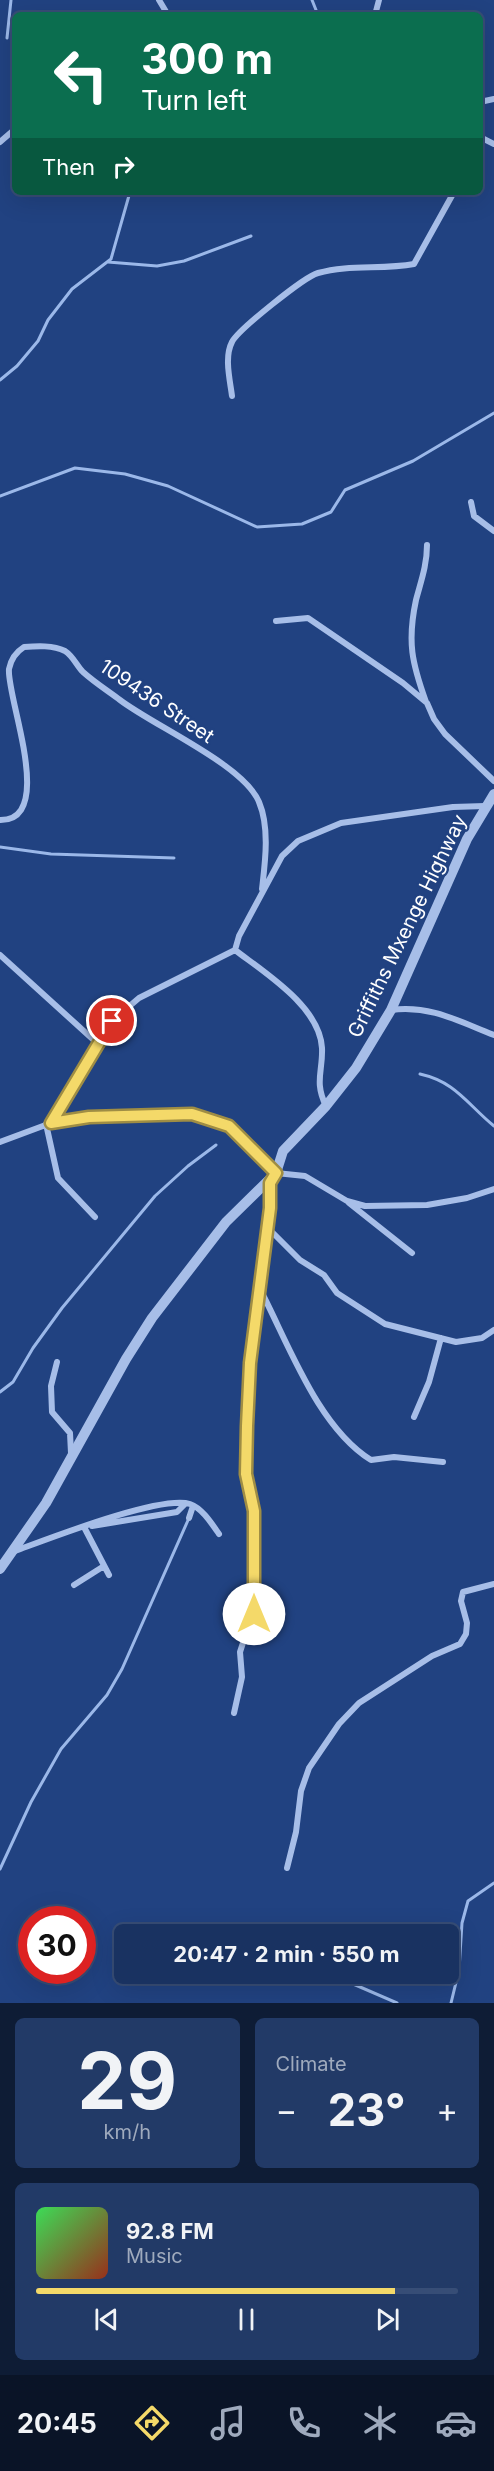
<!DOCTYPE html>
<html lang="en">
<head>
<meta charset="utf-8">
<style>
	body { margin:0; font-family:Inter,sans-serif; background:#223a67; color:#f1f3f6; height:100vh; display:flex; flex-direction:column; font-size:22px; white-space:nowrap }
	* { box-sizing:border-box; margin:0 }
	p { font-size:20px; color:#9faabd }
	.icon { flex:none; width:33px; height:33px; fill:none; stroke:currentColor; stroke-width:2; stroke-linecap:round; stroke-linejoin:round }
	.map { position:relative; height:2003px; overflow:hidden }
	.side { display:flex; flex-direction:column; gap:15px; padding:15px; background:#0e1c35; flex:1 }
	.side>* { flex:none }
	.guide { position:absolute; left:12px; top:12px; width:471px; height:183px; border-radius:9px; box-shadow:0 6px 24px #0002,0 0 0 2px #374d76; background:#0b6e4f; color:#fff; overflow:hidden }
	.speed { position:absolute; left:18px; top:1906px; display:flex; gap:12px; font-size:30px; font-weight:700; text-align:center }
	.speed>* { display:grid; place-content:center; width:78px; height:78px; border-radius:50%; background:#193261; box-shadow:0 6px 24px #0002,0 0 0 2px #374d76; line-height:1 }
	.speed .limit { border:9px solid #d22; background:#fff; color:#111 }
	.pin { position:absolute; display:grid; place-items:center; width:51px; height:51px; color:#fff; margin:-26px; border:3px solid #fff; border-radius:50%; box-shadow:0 2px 6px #0007 }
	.me { position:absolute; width:66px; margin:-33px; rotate:0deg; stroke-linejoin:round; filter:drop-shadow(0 0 4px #0008) }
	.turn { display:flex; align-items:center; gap:21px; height:126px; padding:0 30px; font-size:27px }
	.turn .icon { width:78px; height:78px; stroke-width:2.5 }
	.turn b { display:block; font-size:42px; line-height:51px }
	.then { display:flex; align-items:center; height:57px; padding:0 30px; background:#0003; gap:12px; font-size:22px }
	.big { font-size:45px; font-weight:700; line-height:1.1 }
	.side .widget { flex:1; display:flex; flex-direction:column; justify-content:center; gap:9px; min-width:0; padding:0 21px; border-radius:9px; background:#223a67 }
	.side .dial { align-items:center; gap:0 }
	.dial b { font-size:78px; line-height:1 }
	.song { display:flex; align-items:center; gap:18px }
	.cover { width:72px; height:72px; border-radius:9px; background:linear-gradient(135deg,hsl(130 70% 55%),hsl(10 70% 35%)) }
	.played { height:6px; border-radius:3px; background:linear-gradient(90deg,#f4d969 85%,#374d76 85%) }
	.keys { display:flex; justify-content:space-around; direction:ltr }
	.heat { display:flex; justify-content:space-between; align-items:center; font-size:33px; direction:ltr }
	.side .tiles { flex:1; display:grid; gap:15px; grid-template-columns:1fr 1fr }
	.widget:last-child { grid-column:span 2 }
	.trip { position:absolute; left:114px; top:1924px; width:345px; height:60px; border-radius:9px; background:#193261; box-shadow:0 6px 24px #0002,0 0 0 2px #374d76; font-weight:700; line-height:60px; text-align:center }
	.menu { display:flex; height:96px; justify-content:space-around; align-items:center; background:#0a1427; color:#9faabd }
	.menu .icon { width:42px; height:42px }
	.menu .active { color:#f4d969 }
	.menu b { font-size:27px; color:#f1f3f6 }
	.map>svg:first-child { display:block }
</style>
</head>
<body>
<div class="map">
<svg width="494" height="2003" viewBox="0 0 494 2003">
	<rect width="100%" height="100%" fill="#214281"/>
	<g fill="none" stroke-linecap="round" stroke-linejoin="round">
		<!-- stream -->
		<path stroke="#9bb8e9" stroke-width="3" d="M 312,0 L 318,15
			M 7,38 L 11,0
			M 108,262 L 157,266 L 184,261 L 251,236
			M 0,380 L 17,366 L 38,341 L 48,320 L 72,289 L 111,259 L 130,192
			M 0,496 L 75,468 L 125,474 L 168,486 L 257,527 L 302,524 L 331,512 L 345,490 L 413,461 L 494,413
			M 0,847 L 51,854 L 174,858
			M 420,1074 C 456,1082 467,1104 494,1126
			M 0,1392 L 13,1382 L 33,1348 L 62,1308 L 155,1196 L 188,1166 L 216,1145
			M 0,1869 L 31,1802 L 61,1749 L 107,1695 L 122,1669 L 189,1518
			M 330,1974 L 397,2003
			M 451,2003 L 459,1970 L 462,1923 L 468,1901 L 494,1883"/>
		<!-- minor -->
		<path stroke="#a7bee8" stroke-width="6" d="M 159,0 L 168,15
			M 375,15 L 379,0
			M 480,102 L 494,99
			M 480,137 L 494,144
			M 0,142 L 15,129
			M 232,396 C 230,380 224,357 232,342 C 238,330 304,277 318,273 C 349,264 382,270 414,264 L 454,192
			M 471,502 L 474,516 L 494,531
			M 276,621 L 308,618 L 403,683 L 427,703 L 434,719 L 445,734 L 494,781
			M 426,702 C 412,663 407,642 416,600 C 421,581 427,565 427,545
			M 0,820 C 57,821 6,696 9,669 C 11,659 16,652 24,647 C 37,646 53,645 65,651 C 73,656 77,666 83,672 C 94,682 108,691 120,700 C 154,726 244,765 259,802 C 270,828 265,863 262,889
			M 235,950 C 265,973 320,1007 322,1048 C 323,1071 314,1082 326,1106
			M 0,955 L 97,1043
			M 391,1010 C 431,1005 458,1021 494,1035
			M 51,1123 L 89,1117 L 192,1114 L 229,1126 L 276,1173 L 305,1176 L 347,1201 L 365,1206 L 427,1205 L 467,1198 L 494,1189
			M 46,1124 L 58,1178 L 95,1217
			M 0,1142 L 51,1123 L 112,1021 L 139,998 L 235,950 L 239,936 L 282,856 L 298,841 L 341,823 L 453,807 L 485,806
			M 349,1203 L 412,1253
			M 267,1227 L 300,1260 L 324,1275 L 337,1293 L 385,1324 L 456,1342 L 482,1338 L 494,1330
			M 261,1291 C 289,1345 318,1427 371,1460 L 394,1457 L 443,1462
			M 57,1362 L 51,1386 L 52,1412 L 70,1433 L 71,1453
			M 414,1417 L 429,1382 L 441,1338
			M 189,1518 L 193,1506
			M 92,1526 L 177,1512 L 185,1504
			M 84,1527 L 109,1575
			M 15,1551 C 48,1539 160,1495 190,1504 C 202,1508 212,1524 219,1534
			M 74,1585 L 104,1566
			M 234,1713 L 242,1677 L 240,1652 L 255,1606 L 254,1511 L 246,1475 L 247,1426 L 251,1363 L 271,1181
			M 287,1868 L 296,1832 L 301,1791 L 309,1768 L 339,1724 L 359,1703 L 432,1656 L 460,1644 L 466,1634 L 467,1623 L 461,1601 L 463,1592 L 494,1584"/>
		<!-- tertiary -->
		<path stroke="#a7bee8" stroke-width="10" d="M 0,1569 L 46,1503 L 126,1359 L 152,1318 L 226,1222 L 276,1173 L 283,1151 L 326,1106 L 356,1068 L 391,1010 L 467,839 L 494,794"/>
	</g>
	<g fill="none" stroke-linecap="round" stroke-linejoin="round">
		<defs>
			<path id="route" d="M 112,1021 L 51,1123 L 89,1117 L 192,1114 L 229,1126 L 276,1173 L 270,1183 L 270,1208 L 250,1363 L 247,1426 L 246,1474 L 254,1511 L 254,1614"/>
		</defs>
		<!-- route casing -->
		<use href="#route" stroke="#9f8d44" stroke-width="15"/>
		<!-- route -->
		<use href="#route" stroke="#f4d969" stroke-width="10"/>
	</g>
	<g text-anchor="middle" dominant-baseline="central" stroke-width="4.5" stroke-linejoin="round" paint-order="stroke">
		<!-- street labels -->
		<g font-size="20" fill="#fff" stroke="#214281">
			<text transform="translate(157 701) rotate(34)">109436 Street</text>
			<text transform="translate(407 926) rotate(-64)">Griffiths Mxenge Highway</text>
		</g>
	</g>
</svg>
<div class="speed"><div class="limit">30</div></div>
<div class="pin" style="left:112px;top:1021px;background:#d93025"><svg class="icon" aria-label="arrive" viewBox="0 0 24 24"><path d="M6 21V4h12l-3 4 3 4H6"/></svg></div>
<svg class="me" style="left:254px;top:1614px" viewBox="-20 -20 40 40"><circle r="19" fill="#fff"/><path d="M0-13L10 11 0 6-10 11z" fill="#f4d969"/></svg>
<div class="trip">20:47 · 2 min · 550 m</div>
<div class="guide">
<div class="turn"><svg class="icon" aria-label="left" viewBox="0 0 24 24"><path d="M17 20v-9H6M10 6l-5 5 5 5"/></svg><div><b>300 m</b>Turn left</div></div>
<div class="then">Then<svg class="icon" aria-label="right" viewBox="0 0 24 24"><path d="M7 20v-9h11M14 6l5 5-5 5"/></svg></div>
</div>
</div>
<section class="side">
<div class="tiles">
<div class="widget dial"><b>29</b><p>km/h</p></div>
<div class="widget"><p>Climate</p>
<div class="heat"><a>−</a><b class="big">23°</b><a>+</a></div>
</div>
<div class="widget">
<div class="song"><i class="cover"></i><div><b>92.8 FM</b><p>Music</p></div></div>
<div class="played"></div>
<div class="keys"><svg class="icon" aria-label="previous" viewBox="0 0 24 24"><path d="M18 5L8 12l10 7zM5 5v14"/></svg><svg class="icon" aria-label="pause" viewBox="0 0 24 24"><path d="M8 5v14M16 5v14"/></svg><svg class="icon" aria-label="next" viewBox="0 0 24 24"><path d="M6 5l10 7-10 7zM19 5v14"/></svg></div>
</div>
</div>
</section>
<nav class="menu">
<b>20:45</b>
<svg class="icon active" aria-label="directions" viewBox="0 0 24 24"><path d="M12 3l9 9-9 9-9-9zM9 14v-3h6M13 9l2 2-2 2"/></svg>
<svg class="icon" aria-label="music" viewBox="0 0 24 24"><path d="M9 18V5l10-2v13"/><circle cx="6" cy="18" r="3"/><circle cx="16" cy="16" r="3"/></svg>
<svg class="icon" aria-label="phone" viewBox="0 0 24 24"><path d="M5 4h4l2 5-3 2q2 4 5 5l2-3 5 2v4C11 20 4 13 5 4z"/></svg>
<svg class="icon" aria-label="climate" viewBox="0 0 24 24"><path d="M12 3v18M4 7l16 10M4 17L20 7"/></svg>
<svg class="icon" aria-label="car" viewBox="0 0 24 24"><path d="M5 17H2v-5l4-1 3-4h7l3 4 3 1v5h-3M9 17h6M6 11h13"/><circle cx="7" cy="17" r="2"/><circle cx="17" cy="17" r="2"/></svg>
</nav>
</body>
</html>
